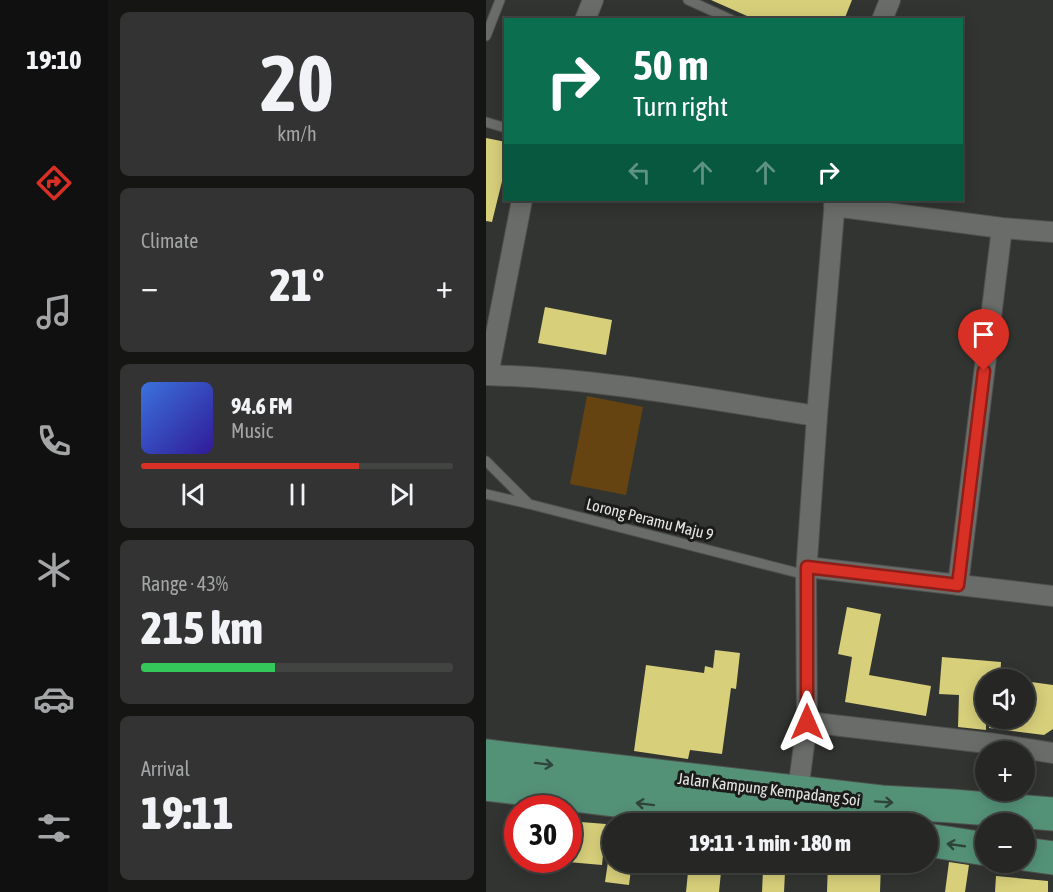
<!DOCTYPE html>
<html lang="en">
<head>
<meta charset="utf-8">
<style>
	body { margin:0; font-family:"Asap Condensed",sans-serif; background:#323332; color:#f1f3f6; height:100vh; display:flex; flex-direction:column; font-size:22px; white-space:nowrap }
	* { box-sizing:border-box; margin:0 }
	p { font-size:20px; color:#a4a5a7 }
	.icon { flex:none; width:33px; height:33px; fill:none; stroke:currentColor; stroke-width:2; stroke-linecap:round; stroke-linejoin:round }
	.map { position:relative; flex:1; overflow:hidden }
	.drawer { display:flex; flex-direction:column; gap:12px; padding:12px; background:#151514; width:378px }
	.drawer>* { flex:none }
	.hud { position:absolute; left:18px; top:18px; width:459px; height:183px; border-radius:0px; box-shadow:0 3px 15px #0003,0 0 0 2px #424442; background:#0b6e4f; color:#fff; overflow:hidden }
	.fabs { position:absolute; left:489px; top:669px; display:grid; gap:12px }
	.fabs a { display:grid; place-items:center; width:60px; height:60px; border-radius:50%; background:#262725; box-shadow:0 3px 15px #0003,0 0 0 2px #424442; font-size:30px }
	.speed { position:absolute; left:18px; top:795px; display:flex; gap:12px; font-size:30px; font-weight:700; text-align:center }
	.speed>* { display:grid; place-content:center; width:78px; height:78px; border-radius:50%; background:#262725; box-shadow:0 3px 15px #0003,0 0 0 2px #424442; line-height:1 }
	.speed .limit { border:9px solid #d22; background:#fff; color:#111 }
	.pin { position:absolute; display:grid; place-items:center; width:51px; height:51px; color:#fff; margin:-62px -26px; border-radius:50% 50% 50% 0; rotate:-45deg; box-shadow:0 0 6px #0007 }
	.pin .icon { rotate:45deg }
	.me { position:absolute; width:66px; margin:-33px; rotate:0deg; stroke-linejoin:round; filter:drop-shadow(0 0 4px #0008) }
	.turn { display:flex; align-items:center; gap:21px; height:126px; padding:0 30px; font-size:27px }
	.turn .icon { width:78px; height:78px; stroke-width:2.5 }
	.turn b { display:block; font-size:42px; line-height:51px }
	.lanes { display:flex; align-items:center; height:57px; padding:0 30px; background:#0003; justify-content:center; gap:30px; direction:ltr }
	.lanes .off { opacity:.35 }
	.big { font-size:45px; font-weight:800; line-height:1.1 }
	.drawer .card { flex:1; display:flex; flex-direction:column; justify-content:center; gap:9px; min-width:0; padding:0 21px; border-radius:9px; background:#323332 }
	.drawer .dial { align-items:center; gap:0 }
	.dial b { font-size:78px; line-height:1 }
	.song { display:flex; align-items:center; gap:18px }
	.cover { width:72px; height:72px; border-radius:9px; background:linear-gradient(135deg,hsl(220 70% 55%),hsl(250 70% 35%)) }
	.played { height:6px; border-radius:3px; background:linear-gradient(90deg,#d93025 70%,#424442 70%) }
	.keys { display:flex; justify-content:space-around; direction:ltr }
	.heat { display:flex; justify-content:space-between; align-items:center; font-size:33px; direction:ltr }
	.charge { height:9px; border-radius:4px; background:linear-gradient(90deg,#34c759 43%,#424442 0) }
	.trip { position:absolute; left:116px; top:813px; width:336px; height:60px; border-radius:30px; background:#262725; box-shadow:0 3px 15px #0003,0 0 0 2px #424442; font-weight:800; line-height:60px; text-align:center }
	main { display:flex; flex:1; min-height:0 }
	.tab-bar { display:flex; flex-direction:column; width:108px; justify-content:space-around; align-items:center; background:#0f100f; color:#a4a5a7 }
	.tab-bar .icon { width:42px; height:42px }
	.tab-bar .active { color:#d93025 }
	.tab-bar b { font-size:27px; color:#f1f3f6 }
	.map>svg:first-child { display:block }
</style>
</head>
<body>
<main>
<nav class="tab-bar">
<b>19:10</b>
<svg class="icon active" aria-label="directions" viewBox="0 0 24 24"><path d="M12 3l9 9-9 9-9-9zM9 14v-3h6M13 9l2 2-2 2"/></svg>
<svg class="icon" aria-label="music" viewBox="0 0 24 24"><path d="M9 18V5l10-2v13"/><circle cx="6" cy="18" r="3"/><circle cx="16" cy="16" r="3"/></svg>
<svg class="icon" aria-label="phone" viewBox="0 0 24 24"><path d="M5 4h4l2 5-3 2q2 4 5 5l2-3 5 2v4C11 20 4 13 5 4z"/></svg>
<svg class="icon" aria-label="climate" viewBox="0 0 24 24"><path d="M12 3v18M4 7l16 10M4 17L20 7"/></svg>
<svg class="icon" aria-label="car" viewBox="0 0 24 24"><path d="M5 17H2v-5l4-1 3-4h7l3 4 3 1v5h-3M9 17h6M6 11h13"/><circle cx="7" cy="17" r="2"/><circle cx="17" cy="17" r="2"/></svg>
<svg class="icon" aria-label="filters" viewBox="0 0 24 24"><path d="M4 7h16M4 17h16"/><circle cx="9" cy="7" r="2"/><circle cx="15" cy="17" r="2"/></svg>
</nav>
<section class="drawer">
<div class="card dial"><b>20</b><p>km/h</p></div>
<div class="card"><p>Climate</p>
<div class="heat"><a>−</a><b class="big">21°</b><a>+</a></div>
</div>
<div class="card">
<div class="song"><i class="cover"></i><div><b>94.6 FM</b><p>Music</p></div></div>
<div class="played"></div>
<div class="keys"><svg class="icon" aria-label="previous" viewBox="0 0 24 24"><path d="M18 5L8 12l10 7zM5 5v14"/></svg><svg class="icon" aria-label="pause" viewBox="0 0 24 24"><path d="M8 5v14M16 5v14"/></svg><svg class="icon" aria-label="next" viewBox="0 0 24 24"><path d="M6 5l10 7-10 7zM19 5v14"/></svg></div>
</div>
<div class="card"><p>Range · 43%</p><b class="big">215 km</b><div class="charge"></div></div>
<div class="card"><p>Arrival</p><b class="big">19:11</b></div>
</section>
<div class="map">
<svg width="567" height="892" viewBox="0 0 567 892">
	<rect width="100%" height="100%" fill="#323431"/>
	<!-- green -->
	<path fill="#641" d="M 101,396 L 157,407 L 140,495 L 84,484 Z"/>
	<!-- building -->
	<path fill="#d7cf7a" d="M 225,0 L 366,0 L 358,20 L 270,20 Z
		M 0,138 L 20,142 L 20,165 L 6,222 L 0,221 Z
		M 59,307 L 126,320 L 120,355 L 52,343 Z
		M 361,607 L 395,614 L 383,675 L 445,686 L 440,716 L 359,702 L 366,657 L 352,654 Z
		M 229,650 L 254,653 L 250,689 L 245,688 L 236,754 L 204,750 L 202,759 L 148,751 L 160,665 L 218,673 L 219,666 L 227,668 Z
		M 456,657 L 515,662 L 514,680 L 500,680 L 500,730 L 472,727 L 473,695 L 453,694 Z
		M 538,681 L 567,685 L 567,729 L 558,735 L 503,728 L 503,718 L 538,718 Z
		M 82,821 L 120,824 L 116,865 L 82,862 Z
		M 122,862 L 146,862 L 143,885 L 119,882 Z
		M 203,862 L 236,862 L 233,892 L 200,892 Z
		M 342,862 L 395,862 L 394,892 L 341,892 Z
		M 463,862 L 483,865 L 479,892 L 459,892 Z
		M 277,870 L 299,872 L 298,892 L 276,892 Z
		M 510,876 L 562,881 L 562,892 L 509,892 Z"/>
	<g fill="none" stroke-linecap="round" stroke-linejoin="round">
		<defs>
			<path id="service" d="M 202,0 L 246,20
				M 0,36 L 14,0
				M 0,122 L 20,128
				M 0,461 L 43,504
				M 0,494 L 43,504 L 320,575"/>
			<path id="minor" d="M 99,20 L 107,0
				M 396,20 L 404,0
				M 348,206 L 516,228 L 567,232
				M 0,375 C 111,378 221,399 331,416
				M 2,375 L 36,200
				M 321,567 L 567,596
				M 472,585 L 516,228
				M 321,722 L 510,744 L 567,753
				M 312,791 L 321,722 L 320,575 L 331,416 L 349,200"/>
			<path id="trunk" d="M 0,756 L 395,802 L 466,806 L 567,814
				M 0,784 L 321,824
				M 441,840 L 500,849
				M 538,854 L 567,858"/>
		</defs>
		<!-- service casing -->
		<use href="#service" stroke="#4f514e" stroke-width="11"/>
		<!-- minor casing -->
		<use href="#minor" stroke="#4f514e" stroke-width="22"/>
		<!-- trunk casing -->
		<use href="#trunk" stroke="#4f514e" stroke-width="35"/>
		<!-- service -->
		<use href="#service" stroke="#696c68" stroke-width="9"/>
		<!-- minor -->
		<use href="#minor" stroke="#696c68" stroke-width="20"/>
		<!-- trunk -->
		<use href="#trunk" stroke="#549278" stroke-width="33"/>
	</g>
	<!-- one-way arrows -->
	<defs><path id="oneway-shaft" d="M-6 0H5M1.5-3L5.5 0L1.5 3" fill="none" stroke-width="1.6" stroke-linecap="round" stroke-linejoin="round" transform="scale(1.5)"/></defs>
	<g stroke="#2f453b">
		<use href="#oneway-shaft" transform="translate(58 764) rotate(7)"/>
		<use href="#oneway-shaft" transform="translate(398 802) rotate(4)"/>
		<use href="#oneway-shaft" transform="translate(159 804) rotate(-173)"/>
		<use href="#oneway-shaft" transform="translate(470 845) rotate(-172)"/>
	</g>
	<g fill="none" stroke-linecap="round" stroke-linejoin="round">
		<defs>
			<path id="route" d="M 321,722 L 321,567 L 472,585 L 498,371"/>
		</defs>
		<!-- route casing -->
		<use href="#route" stroke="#8d1f18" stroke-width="15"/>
		<!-- route -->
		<use href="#route" stroke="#d93025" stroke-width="10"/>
	</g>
	<g text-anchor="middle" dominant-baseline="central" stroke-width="6" stroke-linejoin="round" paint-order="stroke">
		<!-- street labels -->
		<g font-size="16" fill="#e5e6e4" stroke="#1b1b1a">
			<text transform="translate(164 519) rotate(14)">Lorong Peramu Maju 9</text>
			<text transform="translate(283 789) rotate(7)">Jalan Kampung Kempadang Soi</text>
		</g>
	</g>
</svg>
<div class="fabs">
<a><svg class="icon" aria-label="sound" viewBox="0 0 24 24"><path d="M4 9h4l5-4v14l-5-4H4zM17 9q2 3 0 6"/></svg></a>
<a>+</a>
<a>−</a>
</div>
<div class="speed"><div class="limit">30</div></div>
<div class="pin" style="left:498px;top:371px;background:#d93025"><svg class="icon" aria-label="arrive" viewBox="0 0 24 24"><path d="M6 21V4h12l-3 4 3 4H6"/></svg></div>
<svg class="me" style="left:321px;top:722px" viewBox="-20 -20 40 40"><path d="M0-17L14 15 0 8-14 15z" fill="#d93025" stroke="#fff" stroke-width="4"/></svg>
<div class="trip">19:11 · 1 min · 180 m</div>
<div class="hud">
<div class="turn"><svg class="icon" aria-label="right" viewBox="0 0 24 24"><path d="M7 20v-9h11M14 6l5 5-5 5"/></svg><div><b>50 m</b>Turn right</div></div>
<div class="lanes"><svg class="icon off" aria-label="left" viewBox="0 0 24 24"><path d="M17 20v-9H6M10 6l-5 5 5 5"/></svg><svg class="icon off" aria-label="ahead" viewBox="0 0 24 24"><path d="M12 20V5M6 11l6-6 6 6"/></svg><svg class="icon off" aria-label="ahead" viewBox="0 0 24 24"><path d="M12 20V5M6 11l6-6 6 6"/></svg><svg class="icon" aria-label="right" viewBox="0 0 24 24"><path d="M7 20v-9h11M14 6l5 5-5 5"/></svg></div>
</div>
</div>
</main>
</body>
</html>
